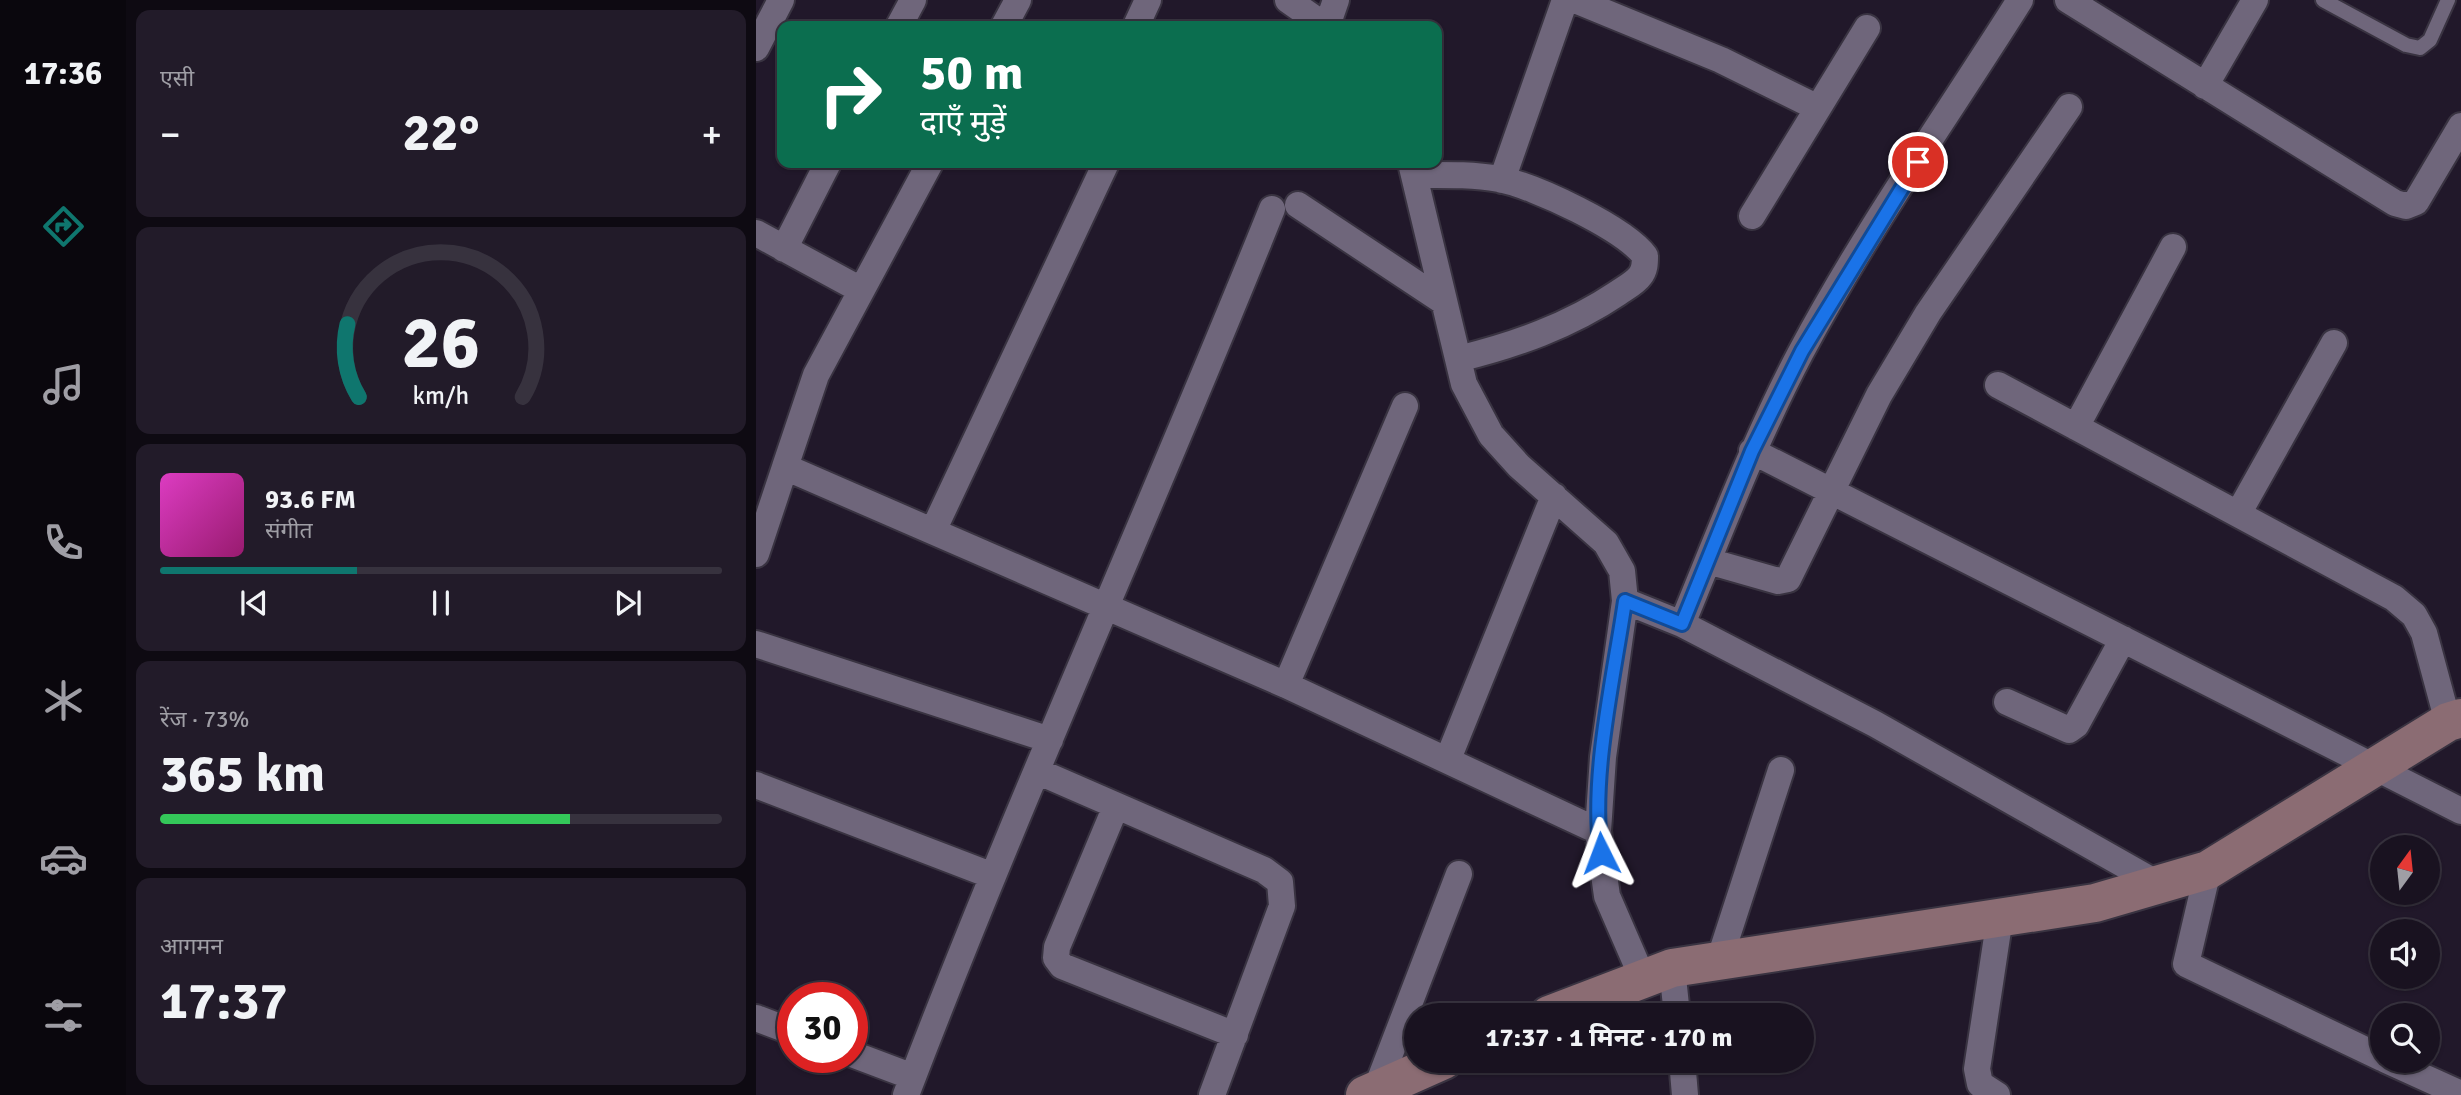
<!DOCTYPE html>
<html lang="hi">
<head>
<meta charset="utf-8">
<style>
	body { margin:0; font-family:Signika,"Noto Sans Devanagari",sans-serif; background:#221b29; color:#f1f3f6; height:100vh; display:flex; flex-direction:column; font-size:26px; white-space:nowrap }
	* { box-sizing:border-box; margin:0 }
	p { font-size:23px; color:#9f9ea5 }
	.icon { flex:none; width:38px; height:38px; fill:none; stroke:currentColor; stroke-width:2; stroke-linecap:round; stroke-linejoin:round }
	.map { position:relative; flex:1; overflow:hidden }
	.panel { display:flex; flex-direction:column; gap:10px; padding:10px; background:#0e0a12; width:630px }
	.panel>* { flex:none }
	.top-card { position:absolute; left:21px; top:21px; width:665px; height:147px; border-radius:14px; box-shadow:0 2px 5px #0004,0 0 0 2px #37323e; background:#0b6e4f; color:#fff; overflow:hidden }
	.needle { width:46px; rotate:15deg }
	.fabs { position:absolute; left:1614px; top:835px; display:grid; gap:14px }
	.fabs a { display:grid; place-items:center; width:70px; height:70px; border-radius:50%; background:#191220; box-shadow:0 2px 5px #0004,0 0 0 2px #37323e; font-size:35px }
	.speed { position:absolute; left:21px; top:982px; display:flex; gap:14px; font-size:35px; font-weight:700; text-align:center }
	.speed>* { display:grid; place-content:center; width:91px; height:91px; border-radius:50%; background:#191220; box-shadow:0 2px 5px #0004,0 0 0 2px #37323e; line-height:1 }
	.speed .limit { border:10px solid #d22; background:#fff; color:#111 }
	.pin { position:absolute; display:grid; place-items:center; width:60px; height:60px; color:#fff; margin:-30px; border:4px solid #fff; border-radius:50%; box-shadow:0 2px 7px #0007 }
	.me { position:absolute; width:77px; margin:-38px; rotate:357deg; stroke-linejoin:round; filter:drop-shadow(0 0 5px #0008) }
	.turn { display:flex; align-items:center; gap:24px; height:147px; padding:0 28px; font-size:32px }
	.turn .icon { width:91px; height:91px; stroke-width:2.5 }
	.turn b { display:block; font-size:49px; line-height:60px }
	.big { font-size:52px; font-weight:700; line-height:1.1 }
	.panel .tile { flex:1; display:flex; flex-direction:column; justify-content:center; gap:10px; min-width:0; padding:0 24px; border-radius:14px; background:#221b29 }
	.panel .dial { align-items:center; gap:0 }
	.dial svg { height:182px; overflow:visible; fill:none; stroke:#37323e; stroke-width:7; stroke-linecap:round; text-anchor:middle }
	.dial text { fill:#f1f3f6; stroke:none }
	.song { display:flex; align-items:center; gap:21px }
	.cover { width:84px; height:84px; border-radius:10px; background:linear-gradient(135deg,hsl(310 70% 55%),hsl(320 70% 35%)) }
	.played { height:7px; border-radius:4px; background:linear-gradient(90deg,#0f766e 35%,#37323e 35%) }
	.keys { display:flex; justify-content:space-around; direction:ltr }
	.heat { display:flex; justify-content:space-between; align-items:center; font-size:38px; direction:ltr }
	.charge { height:10px; border-radius:5px; background:linear-gradient(90deg,#34c759 73%,#37323e 0) }
	.trip { position:absolute; left:648px; top:1003px; width:410px; height:70px; border-radius:35px; background:#191220; box-shadow:0 2px 5px #0004,0 0 0 2px #37323e; font-weight:700; line-height:70px; text-align:center }
	main { display:flex; flex:1; min-height:0 }
	.tab-bar { display:flex; flex-direction:column; width:126px; justify-content:space-around; align-items:center; background:#0a070d; color:#9f9ea5 }
	.tab-bar .icon { width:49px; height:49px }
	.tab-bar .selected { color:#0f766e }
	.tab-bar b { font-size:32px; color:#f1f3f6 }
	.map>svg:first-child { display:block }
</style>
</head>
<body>
<main>
<nav class="tab-bar">
<b>17:36</b>
<svg class="icon selected" aria-label="directions" viewBox="0 0 24 24"><path d="M12 3l9 9-9 9-9-9zM9 14v-3h6M13 9l2 2-2 2"/></svg>
<svg class="icon" aria-label="music" viewBox="0 0 24 24"><path d="M9 18V5l10-2v13"/><circle cx="6" cy="18" r="3"/><circle cx="16" cy="16" r="3"/></svg>
<svg class="icon" aria-label="phone" viewBox="0 0 24 24"><path d="M5 4h4l2 5-3 2q2 4 5 5l2-3 5 2v4C11 20 4 13 5 4z"/></svg>
<svg class="icon" aria-label="climate" viewBox="0 0 24 24"><path d="M12 3v18M4 7l16 10M4 17L20 7"/></svg>
<svg class="icon" aria-label="car" viewBox="0 0 24 24"><path d="M5 17H2v-5l4-1 3-4h7l3 4 3 1v5h-3M9 17h6M6 11h13"/><circle cx="7" cy="17" r="2"/><circle cx="17" cy="17" r="2"/></svg>
<svg class="icon" aria-label="filters" viewBox="0 0 24 24"><path d="M4 7h16M4 17h16"/><circle cx="9" cy="7" r="2"/><circle cx="15" cy="17" r="2"/></svg>
</nav>
<section class="panel">
<div class="tile"><p>एसी</p>
<div class="heat"><a>−</a><b class="big">22°</b><a>+</a></div>
</div>
<div class="tile dial"><svg viewBox="0 0 100 80">
<path d="M14 69A42 42 0 1 1 86 69"/>
<path d="M14 69A42 42 0 0 1 9 37" stroke="#0f766e"/>
<text x="50" y="56" font-size="32" font-weight="700">26</text>
<text x="50" y="72" font-size="11">km/h</text>
</svg></div>
<div class="tile">
<div class="song"><i class="cover"></i><div><b>93.6 FM</b><p>संगीत</p></div></div>
<div class="played"></div>
<div class="keys"><svg class="icon" aria-label="previous" viewBox="0 0 24 24"><path d="M18 5L8 12l10 7zM5 5v14"/></svg><svg class="icon" aria-label="pause" viewBox="0 0 24 24"><path d="M8 5v14M16 5v14"/></svg><svg class="icon" aria-label="next" viewBox="0 0 24 24"><path d="M6 5l10 7-10 7zM19 5v14"/></svg></div>
</div>
<div class="tile"><p>रेंज · 73%</p><b class="big">365 km</b><div class="charge"></div></div>
<div class="tile"><p>आगमन</p><b class="big">17:37</b></div>
</section>
<div class="map">
<svg width="1705" height="1095" viewBox="0 0 1705 1095">
	<rect width="100%" height="100%" fill="#21182a"/>
	<g fill="none" stroke-linecap="round" stroke-linejoin="round">
		<defs>
			<path id="lane" d="M 1567,0 L 1650,45 L 1664,48 L 1674,40 L 1692,0"/>
			<path id="street" d="M 532,0 L 569,26
				M 819,0 L 965,60 L 1062,108
				M 1312,0 L 1639,203 L 1650,206 L 1660,202 L 1705,126
				M 143,26 L 157,0
				M 248,26 L 262,0
				M 380,26 L 392,0
				M 571,26 L 580,0
				M 0,48 L 25,0
				M 1449,86 L 1499,0
				M 655,163 L 708,384 L 735,435 L 763,466 L 850,543 L 866,571 L 869,601 L 847,757 L 842,831 L 851,896 L 887,979
				M 658,175 C 686,175 715,174 743,179 C 779,186 868,228 889,256 C 889,263 889,270 884,276 C 879,283 869,288 862,293 C 813,326 759,345 702,359
				M 746,180 L 809,0
				M 542,205 L 688,302
				M 996,216 L 1111,28
				M 0,233 L 105,290
				M 28,249 L 72,163
				M 1242,385 L 1638,598 L 1658,615 L 1668,633 L 1692,722
				M 1320,427 L 1417,247
				M 996,451 L 1705,811
				M 29,467 L 60,375 L 174,163
				M 1482,514 L 1578,343
				M 177,531 L 350,163
				M 0,554 L 29,467 L 530,685 L 842,831
				M 952,561 L 1022,581 L 1032,579 L 1123,395 L 1172,313 L 1313,107
				M 869,601 L 926,624 L 1119,724 L 1402,884
				M 926,624 C 964,532 999,439 1045,352 C 1110,230 1191,116 1264,0
				M 0,644 L 294,740
				M 530,685 L 649,406
				M 1251,702 L 1313,730 L 1320,725 L 1367,639
				M 692,759 L 798,496
				M 281,771 L 508,870 L 524,882 L 526,906 L 456,1095
				M 0,785 L 237,876
				M 360,806 L 301,947 L 300,958 L 306,966 L 479,1035
				M 1452,870 L 1430,964 L 1626,1058
				M 963,961 L 1025,770
				M 916,968 L 921,1015
				M 0,1018 L 37,1032
				M 96,1054 L 157,1077
				M 926,1060 L 929,1095
				M 1630,1060 L 1705,1094
				M 620,1090 L 703,874
				M 150,1095 C 264,796 397,505 516,209
				M 1241,1095 L 1224,1084 L 1221,1069 L 1244,917"/>
			<path id="secondary" d="M 793,1015 L 916,968 L 1339,903 L 1452,870 L 1692,722 L 1705,718
				M 609,1095 L 688,1060"/>
		</defs>
		<!-- lane casing -->
		<use href="#lane" stroke="#393341" stroke-width="18"/>
		<!-- street casing -->
		<use href="#street" stroke="#393341" stroke-width="30"/>
		<!-- secondary casing -->
		<use href="#secondary" stroke="#393341" stroke-width="42"/>
		<!-- lane -->
		<use href="#lane" stroke="#6f667b" stroke-width="14"/>
		<!-- street -->
		<use href="#street" stroke="#6f667b" stroke-width="26"/>
		<!-- secondary -->
		<use href="#secondary" stroke="#8b6c73" stroke-width="38"/>
	</g>
	<g fill="none" stroke-linecap="round" stroke-linejoin="round">
		<defs>
			<path id="route" d="M 845,853 C 834,777 858,677 869,601 L 926,624 L 996,451 L 1046,351 L 1162,162"/>
		</defs>
		<!-- route casing -->
		<use href="#route" stroke="#114b97" stroke-width="18"/>
		<!-- route -->
		<use href="#route" stroke="#1a73e8" stroke-width="12"/>
	</g>
</svg>
<div class="fabs">
<a><svg class="needle" viewBox="-14 -14 28 28"><path d="M0-13l5 13h-10z" fill="#e53935"/><path d="M0 13l5-13h-10z" fill="#9f9ea5"/></svg></a>
<a><svg class="icon" aria-label="sound" viewBox="0 0 24 24"><path d="M4 9h4l5-4v14l-5-4H4zM17 9q2 3 0 6"/></svg></a>
<a><svg class="icon" aria-label="search" viewBox="0 0 24 24"><circle cx="10" cy="10" r="6"/><path d="M15 15l6 6"/></svg></a>
</div>
<div class="speed"><div class="limit">30</div></div>
<div class="pin" style="left:1162px;top:162px;background:#d93025"><svg class="icon" aria-label="arrive" viewBox="0 0 24 24"><path d="M6 21V4h12l-3 4 3 4H6"/></svg></div>
<svg class="me" style="left:845px;top:853px" viewBox="-20 -20 40 40"><path d="M0-17L14 15 0 8-14 15z" fill="#1a73e8" stroke="#fff" stroke-width="4"/></svg>
<div class="trip">17:37 · 1 मिनट · 170 m</div>
<div class="top-card">
<div class="turn"><svg class="icon" aria-label="right" viewBox="0 0 24 24"><path d="M7 20v-9h11M14 6l5 5-5 5"/></svg><div><b>50 m</b>दाएँ मुड़ें</div></div>
</div>
</div>
</main>
</body>
</html>
